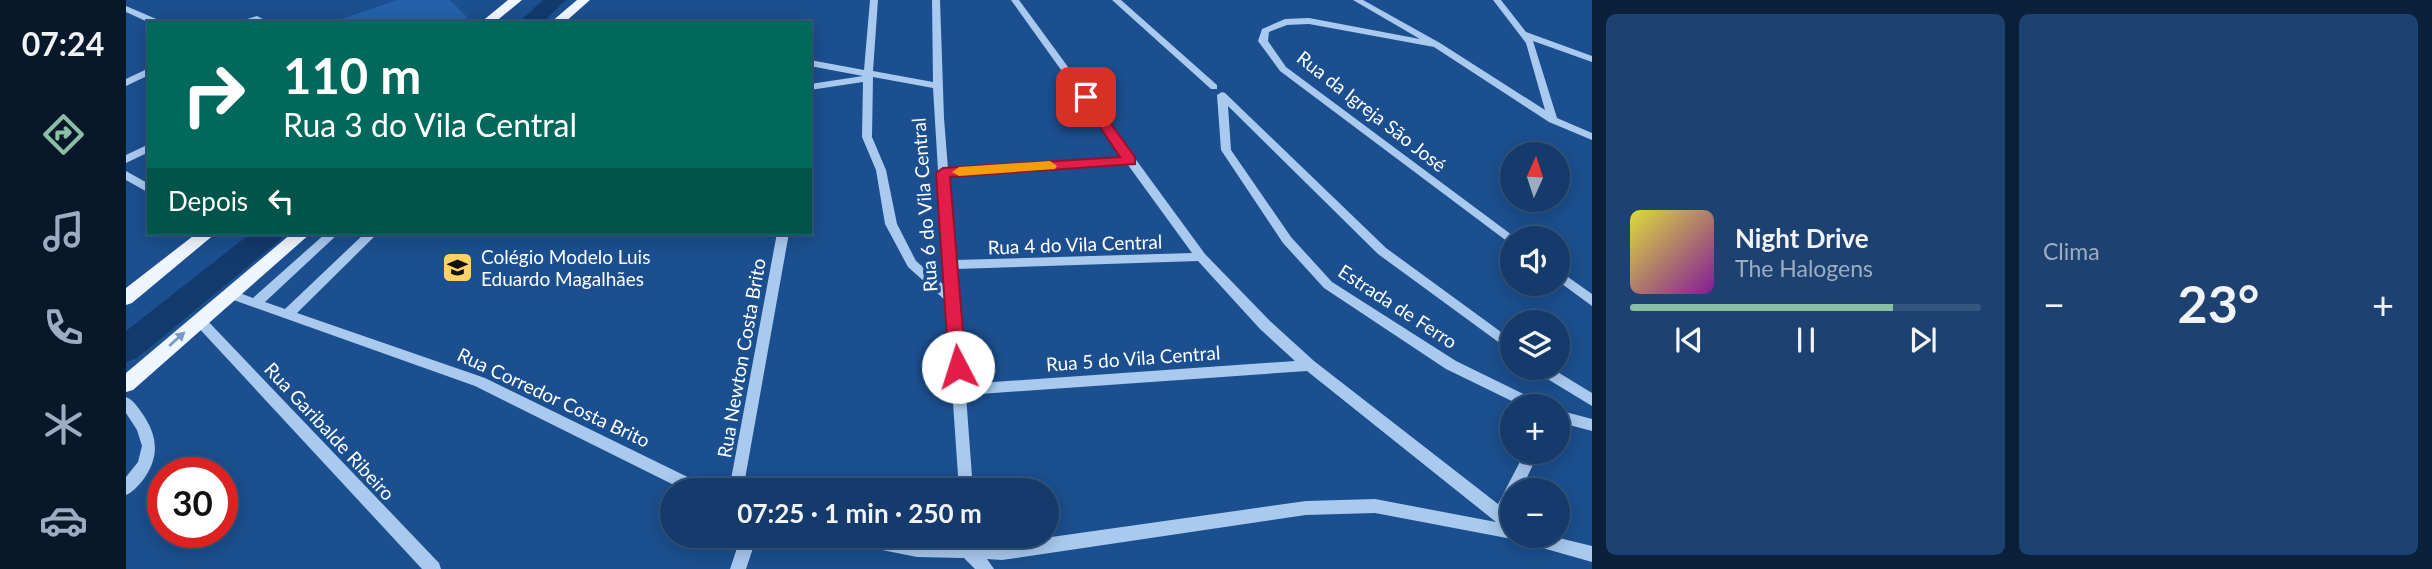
<!DOCTYPE html>
<html lang="pt">
<head>
<meta charset="utf-8">
<style>
	body { margin:0; font-family:Lato,sans-serif; background:#1d4271; color:#f1f3f6; height:100vh; display:flex; flex-direction:column; font-size:26px; white-space:nowrap }
	* { box-sizing:border-box; margin:0 }
	p { font-size:23px; color:#9dadc1 }
	.icon { flex:none; width:38px; height:38px; fill:none; stroke:currentColor; stroke-width:2; stroke-linecap:round; stroke-linejoin:round }
	.map { position:relative; flex:1; overflow:hidden }
	.drawer { display:flex; flex-direction:column; gap:14px; padding:14px; background:#0b203b; width:840px }
	.drawer>* { flex:none }
	.guide { position:absolute; left:21px; top:21px; width:665px; height:214px; border-radius:0px; box-shadow:0 4px 18px #0003,0 0 0 2px #33557e; background:#00695c; color:#fff; overflow:hidden }
	.needle { width:46px; rotate:3deg }
	.fabs { position:absolute; left:1374px; top:142px; display:grid; gap:14px }
	.fabs a { display:grid; place-items:center; width:70px; height:70px; border-radius:50%; background:#143b6b; box-shadow:0 4px 18px #0003,0 0 0 2px #33557e; font-size:35px }
	.speed { position:absolute; left:21px; top:457px; display:flex; gap:14px; font-size:35px; font-weight:700; text-align:center }
	.speed>* { display:grid; place-content:center; width:91px; height:91px; border-radius:50%; background:#143b6b; box-shadow:0 4px 18px #0003,0 0 0 2px #33557e; line-height:1 }
	.speed .limit { border:10px solid #d22; background:#fff; color:#111 }
	.pin { position:absolute; display:grid; place-items:center; width:60px; height:60px; color:#fff; margin:-30px; border-radius:14px; box-shadow:0 4px 10px #0006 }
	.me { position:absolute; width:77px; margin:-38px; rotate:355deg; stroke-linejoin:round; filter:drop-shadow(0 0 5px #0008) }
	.turn { display:flex; align-items:center; gap:24px; height:147px; padding:0 21px; font-size:32px }
	.turn .icon { width:91px; height:91px; stroke-width:2.5 }
	.turn b { display:block; font-size:49px; line-height:60px }
	.then { display:flex; align-items:center; height:66px; padding:0 21px; background:#0003; gap:14px; font-size:26px }
	.big { font-size:52px; font-weight:700; line-height:1.1 }
	.drawer .widget { flex:1; display:flex; flex-direction:column; justify-content:center; gap:10px; min-width:0; padding:0 24px; border-radius:10px; background:#1d4271 }
	.song { display:flex; align-items:center; gap:21px }
	.cover { width:84px; height:84px; border-radius:10px; background:linear-gradient(135deg,hsl(60 70% 55%),hsl(290 70% 35%)) }
	.played { height:7px; border-radius:4px; background:linear-gradient(90deg,#8abfa5 75%,#33557e 75%) }
	.keys { display:flex; justify-content:space-around; direction:ltr }
	.heat { display:flex; justify-content:space-between; align-items:center; font-size:38px; direction:ltr }
	.drawer .tiles { flex:1; display:grid; gap:14px; grid-template-columns:repeat(2,1fr) }
	.trip { position:absolute; left:534px; top:478px; width:399px; height:70px; border-radius:35px; background:#143b6b; box-shadow:0 4px 18px #0003,0 0 0 2px #33557e; font-weight:700; line-height:70px; text-align:center }
	main { display:flex; flex:1; min-height:0 }
	.tabs { display:flex; flex-direction:column; width:126px; justify-content:space-around; align-items:center; background:#08182b; color:#9dadc1 }
	.tabs .icon { width:49px; height:49px }
	.tabs .current { color:#8abfa5 }
	.tabs b { font-size:32px; color:#f1f3f6 }
	.map>svg:first-child { display:block }
</style>
</head>
<body>
<main>
<nav class="tabs">
<b>07:24</b>
<svg class="icon current" aria-label="directions" viewBox="0 0 24 24"><path d="M12 3l9 9-9 9-9-9zM9 14v-3h6M13 9l2 2-2 2"/></svg>
<svg class="icon" aria-label="music" viewBox="0 0 24 24"><path d="M9 18V5l10-2v13"/><circle cx="6" cy="18" r="3"/><circle cx="16" cy="16" r="3"/></svg>
<svg class="icon" aria-label="phone" viewBox="0 0 24 24"><path d="M5 4h4l2 5-3 2q2 4 5 5l2-3 5 2v4C11 20 4 13 5 4z"/></svg>
<svg class="icon" aria-label="climate" viewBox="0 0 24 24"><path d="M12 3v18M4 7l16 10M4 17L20 7"/></svg>
<svg class="icon" aria-label="car" viewBox="0 0 24 24"><path d="M5 17H2v-5l4-1 3-4h7l3 4 3 1v5h-3M9 17h6M6 11h13"/><circle cx="7" cy="17" r="2"/><circle cx="17" cy="17" r="2"/></svg>
</nav>
<div class="map">
<svg width="1466" height="569" viewBox="0 0 1466 569">
	<rect width="100%" height="100%" fill="#1b4f8f"/>
	<!-- green -->
	<path fill="#2461a8" d="M 271,0 L 324,0 L 342,18 L 328,23 L 204,23 Z"/>
	<g fill="none" stroke-linecap="round" stroke-linejoin="round">
		<!-- river -->
		<path fill="#123a6d" fill-rule="evenodd" d="M 417,0 L 440,0 L 416,23 L 392,23 Z
			M 125,233 L 158,233 L 154,240 L 11,358 L 0,362 L 0,331 Z"/>
		<!-- minor -->
		<path fill="#a9c9ee" fill-rule="evenodd" d="M 744,0 L 752,0 L 747,71 L 807,82 L 806,0 L 814,0 L 818,118 L 822,169 L 998,158 L 885,0 L 893,0 L 1079,254 L 1144,321 L 1188,361 L 1372,504 L 1399,452 L 1413,452 L 1395,490 L 1386,490 L 1386,507 L 1383,513 L 1386,515 L 1386,536 L 1425,536 L 1466,546 L 1466,562 L 1399,543 L 1393,541 L 1392,537 L 1386,539 L 1249,513 L 1180,515 L 876,560 L 861,559 L 868,569 L 849,569 L 838,558 L 791,557 L 711,541 L 709,536 L 757,536 L 791,541 L 835,543 L 834,536 L 850,536 L 850,543 L 876,544 L 1180,501 L 1249,499 L 1370,522 L 1181,371 L 840,395 L 847,490 L 833,490 L 820,301 L 782,267 L 759,224 L 750,170 L 736,137 L 737,82 L 684,90 L 684,84 L 737,76 L 684,66 L 684,60 L 738,70 ZM 747,77 L 807,88 L 819,286 L 790,261 L 771,224 L 760,170 L 746,137 ZM 1002,165 L 1066,253 L 829,260 L 823,176 ZM 1072,261 L 1134,329 L 1169,361 L 839,384 L 830,269 Z
			M 986,0 L 995,0 L 1091,85 L 1091,89 L 1085,89 Z
			M 1227,0 L 1237,0 L 1314,43 L 1419,110 L 1400,43 L 1367,0 L 1375,0 L 1400,32 L 1466,56 L 1466,62 L 1407,41 L 1431,118 L 1466,133 L 1466,140 L 1423,122 L 1308,47 L 1183,24 L 1161,25 L 1143,32 L 1142,41 L 1160,67 L 1390,238 L 1386,238 L 1386,245 L 1154,71 L 1132,41 L 1136,29 L 1159,19 L 1183,18 L 1294,39 Z
			M 0,6 L 35,21 L 36,23 L 24,23 L 0,12 Z
			M 131,16 L 145,23 L 114,23 L 115,21 Z
			M 23,68 L 23,75 L 0,86 L 0,79 Z
			M 1096,92 L 1099,93 L 1260,248 L 1386,340 L 1386,352 L 1252,254 L 1102,106 L 1105,150 L 1165,237 L 1206,282 L 1330,361 L 1414,402 L 1416,406 L 1396,406 L 1320,369 L 1198,288 L 1157,243 L 1095,150 L 1091,95 Z
			M 23,144 L 23,152 L 0,163 L 0,155 Z
			M 0,171 L 23,184 L 23,193 L 0,180 Z
			M 200,233 L 213,233 L 139,302 L 159,309 L 239,233 L 252,233 L 171,313 L 359,378 L 578,485 L 580,490 L 558,490 L 349,386 L 99,297 L 97,294 L 99,291 L 103,289 L 127,298 Z
			M 651,233 L 663,233 L 617,490 L 603,490 Z
			M 1432,270 L 1466,294 L 1466,306 L 1432,281 Z
			M 73,315 L 77,316 L 313,563 L 315,569 L 296,569 L 69,324 L 67,320 L 69,316 Z
			M 1409,368 L 1425,368 L 1466,393 L 1466,406 L 1410,372 Z
			M 0,397 C 7,400 11,406 16,413 C 32,436 34,457 17,480 C 12,486 7,492 0,495 L 0,477 L 12,462 L 16,446 L 11,430 L 0,413 Z
			M 1432,410 L 1466,419 L 1466,431 L 1432,422 Z
			M 615,536 L 631,536 L 620,569 L 604,569 Z"/>
		<!-- major -->
		<path fill="#f0f6ff" fill-rule="evenodd" d="M 382,0 L 396,0 L 368,23 L 354,23 Z
			M 451,0 L 464,0 L 438,23 L 424,23 Z
			M 71,233 L 90,233 L 6,303 L 0,305 L 0,288 Z
			M 166,233 L 185,233 L 7,390 L 0,392 L 0,373 Z"/>
	</g>
	<!-- one-way arrows -->
	<defs><path id="oneway-solid" d="M-6-.8H1V-3.2L6.5 0L1 3.2V.8H-6Z" transform="scale(1.75)"/></defs>
	<use fill="#7b9ac1" href="#oneway-solid" transform="translate(51 339) rotate(-42)"/>
	<!-- route -->
	<path fill="#e11d48" stroke="#92132f" stroke-width="2" d="M 960,93 L 964,95 L 1009,157 L 1009,164 L 824,177 L 840,367 L 838,372 L 825,372 L 823,367 L 810,173 L 817,168 L 994,157 L 954,97 Z"/>
	<!-- slow -->
	<path fill="#f59e0b" d="M 924,161 L 931,166 L 929,169 L 833,176 L 826,172 L 833,167 Z"/>
	<!-- icons -->
	<defs>
		<symbol id="school-square" viewBox="-11 -11 22 22"><rect x="-9" y="-9" width="18" height="18" rx="4" fill="#ffd166" stroke="#1b4f8f"/><path d="M0-5L7-2L0 1L-7-2ZM-4 1L0 2.5L4 1V4Q0 6-4 4Z" fill="#111"/></symbol>
	</defs>
	<g fill-rule="evenodd">
		<use href="#school-square" x="314" y="250" width="35" height="35"/>
	</g>
	<g text-anchor="middle" dominant-baseline="central" stroke-width="7" stroke-linejoin="round" paint-order="stroke">
		<!-- street labels -->
		<g font-size="19" fill="#fff" stroke="#1b4f8f">
			<text transform="translate(1246 111) rotate(38)">Rua da Igreja São José</text>
			<text transform="translate(798 205) rotate(-94)">Rua 6 do Vila Central</text>
			<text transform="translate(949 244) rotate(-2)">Rua 4 do Vila Central</text>
			<text transform="translate(1272 306) rotate(33)">Estrada de Ferro</text>
			<text transform="translate(615 358) rotate(-80)">Rua Newton Costa Brito</text>
			<text transform="translate(1007 358) rotate(-4)">Rua 5 do Vila Central</text>
			<text transform="translate(428 397) rotate(25)">Rua Corredor Costa Brito</text>
			<text transform="translate(204 431) rotate(47)">Rua Garibalde Ribeiro</text>
		</g>
		<!-- poi labels -->
		<g font-size="19" fill="#fff" stroke="#1b4f8f" text-anchor="start">
			<text x="355" y="256">Colégio Modelo Luis<tspan x="355" dy="22">Eduardo Magalhães</tspan></text>
		</g>
	</g>
</svg>
<div class="fabs">
<a><svg class="needle" viewBox="-14 -14 28 28"><path d="M0-13l5 13h-10z" fill="#e53935"/><path d="M0 13l5-13h-10z" fill="#9dadc1"/></svg></a>
<a><svg class="icon" aria-label="sound" viewBox="0 0 24 24"><path d="M4 9h4l5-4v14l-5-4H4zM17 9q2 3 0 6"/></svg></a>
<a><svg class="icon" aria-label="layers" viewBox="0 0 24 24"><path d="M12 4l9 5-9 5-9-5zM3 14l9 5 9-5"/></svg></a>
<a>+</a>
<a>−</a>
</div>
<div class="speed"><div class="limit">30</div></div>
<div class="pin" style="left:960px;top:97px;background:#d93025"><svg class="icon" aria-label="arrive" viewBox="0 0 24 24"><path d="M6 21V4h12l-3 4 3 4H6"/></svg></div>
<svg class="me" style="left:832px;top:367px" viewBox="-20 -20 40 40"><circle r="19" fill="#fff"/><path d="M0-13L10 11 0 6-10 11z" fill="#e11d48"/></svg>
<div class="trip">07:25 · 1 min · 250 m</div>
<div class="guide">
<div class="turn"><svg class="icon" aria-label="right" viewBox="0 0 24 24"><path d="M7 20v-9h11M14 6l5 5-5 5"/></svg><div><b>110 m</b>Rua 3 do Vila Central</div></div>
<div class="then">Depois<svg class="icon" aria-label="left" viewBox="0 0 24 24"><path d="M17 20v-9H6M10 6l-5 5 5 5"/></svg></div>
</div>
</div>
<section class="drawer">
<div class="tiles">
<div class="widget">
<div class="song"><i class="cover"></i><div><b>Night Drive</b><p>The Halogens</p></div></div>
<div class="played"></div>
<div class="keys"><svg class="icon" aria-label="previous" viewBox="0 0 24 24"><path d="M18 5L8 12l10 7zM5 5v14"/></svg><svg class="icon" aria-label="pause" viewBox="0 0 24 24"><path d="M8 5v14M16 5v14"/></svg><svg class="icon" aria-label="next" viewBox="0 0 24 24"><path d="M6 5l10 7-10 7zM19 5v14"/></svg></div>
</div>
<div class="widget"><p>Clima</p>
<div class="heat"><a>−</a><b class="big">23°</b><a>+</a></div>
</div>
</div>
</section>
</main>
</body>
</html>
